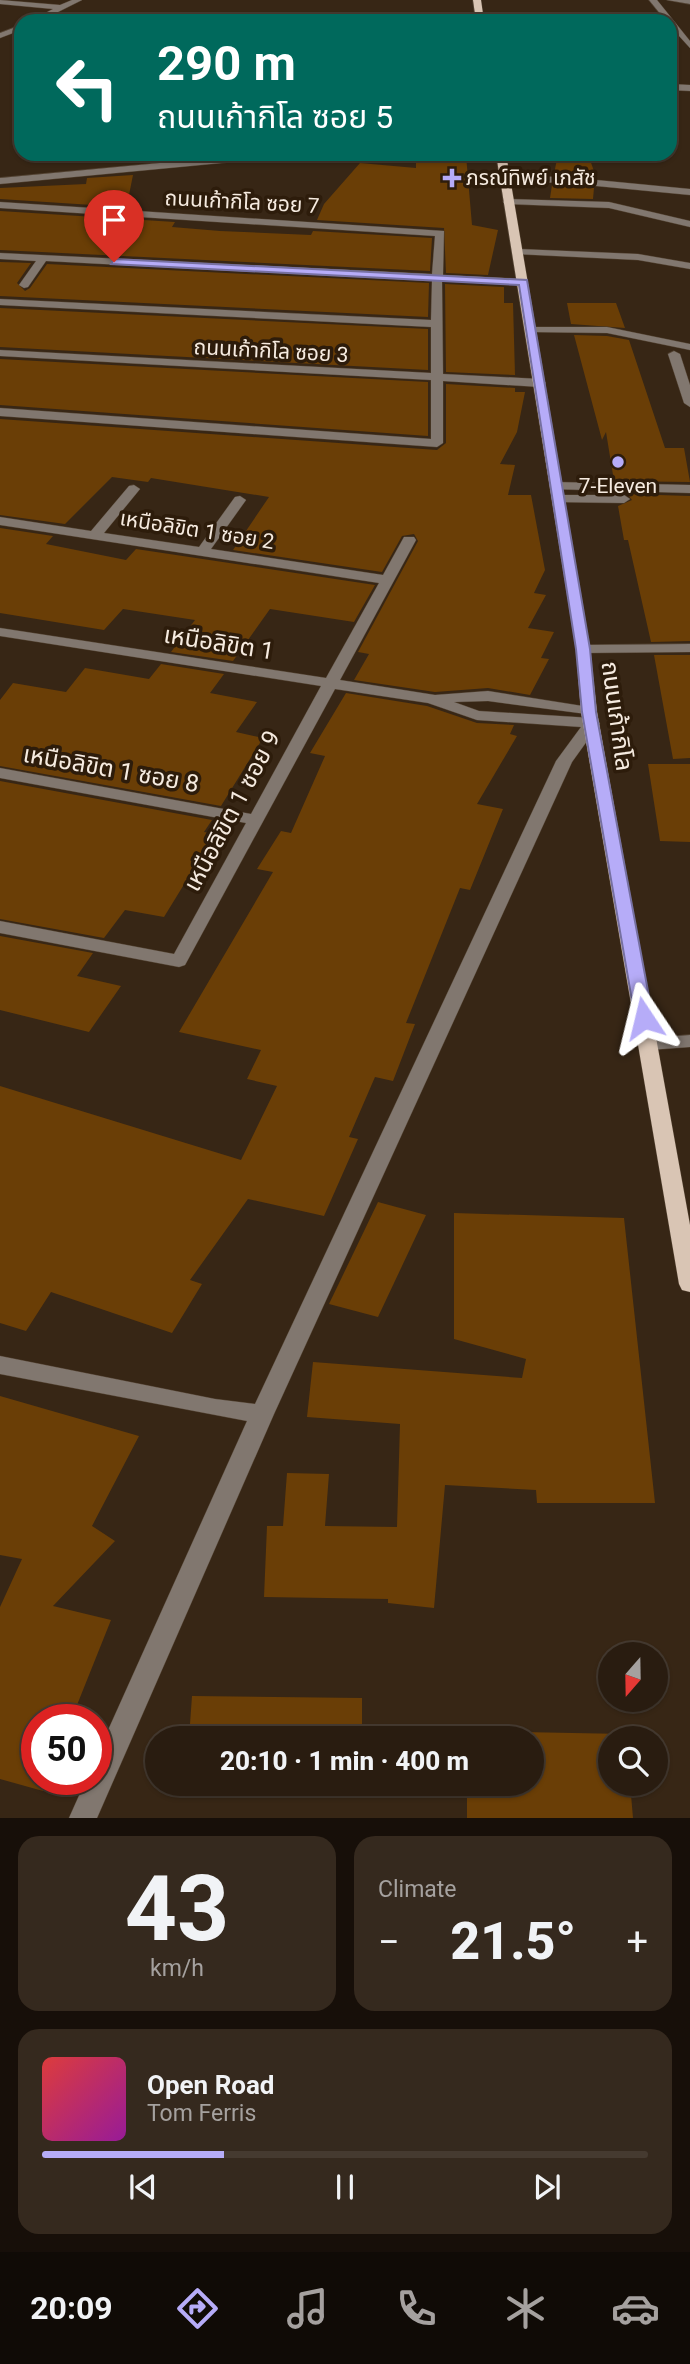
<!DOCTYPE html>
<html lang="en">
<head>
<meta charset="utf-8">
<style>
	body { margin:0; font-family:Roboto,"Noto Sans Thai",sans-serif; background:#35291e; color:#f1f3f6; height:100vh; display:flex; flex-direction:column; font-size:26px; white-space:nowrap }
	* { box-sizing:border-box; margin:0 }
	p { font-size:23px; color:#a5a19f }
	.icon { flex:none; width:38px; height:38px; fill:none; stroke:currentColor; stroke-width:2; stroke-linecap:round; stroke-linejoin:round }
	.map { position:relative; height:1818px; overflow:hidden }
	.side { display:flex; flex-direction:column; gap:18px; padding:18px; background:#170f09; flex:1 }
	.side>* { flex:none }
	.top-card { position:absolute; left:14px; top:14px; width:663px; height:147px; border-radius:21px; box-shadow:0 2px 5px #0004,0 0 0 2px #453a30; background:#00695c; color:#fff; overflow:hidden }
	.needle { width:46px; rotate:200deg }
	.fabs { position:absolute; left:598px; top:1642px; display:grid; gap:14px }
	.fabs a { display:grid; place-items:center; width:70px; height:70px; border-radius:50%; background:#291c10; box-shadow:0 2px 5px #0004,0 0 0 2px #453a30; font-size:35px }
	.speed { position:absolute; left:21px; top:1704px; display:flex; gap:14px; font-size:35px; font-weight:700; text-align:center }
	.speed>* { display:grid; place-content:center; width:91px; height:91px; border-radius:50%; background:#291c10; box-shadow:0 2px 5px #0004,0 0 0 2px #453a30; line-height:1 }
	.speed .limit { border:10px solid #d22; background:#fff; color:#111 }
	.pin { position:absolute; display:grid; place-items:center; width:60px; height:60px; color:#fff; margin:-72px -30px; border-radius:50% 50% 50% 0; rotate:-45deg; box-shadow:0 0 7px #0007 }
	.pin .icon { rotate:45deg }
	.me { position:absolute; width:77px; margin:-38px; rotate:350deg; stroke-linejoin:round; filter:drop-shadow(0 0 5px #0008) }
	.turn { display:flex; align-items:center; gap:24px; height:147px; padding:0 28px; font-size:32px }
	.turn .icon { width:91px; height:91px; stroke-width:2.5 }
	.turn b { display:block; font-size:49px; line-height:60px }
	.big { font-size:52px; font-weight:800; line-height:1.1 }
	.side .card { flex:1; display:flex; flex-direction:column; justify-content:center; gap:10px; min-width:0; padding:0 24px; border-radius:21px; background:#35291e }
	.side .dial { align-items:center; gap:0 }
	.dial b { font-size:91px; line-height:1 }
	.song { display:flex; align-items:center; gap:21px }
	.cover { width:84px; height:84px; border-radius:10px; background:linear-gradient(135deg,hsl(0 70% 55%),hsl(300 70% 35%)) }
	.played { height:7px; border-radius:4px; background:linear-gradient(90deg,#b6acf8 30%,#453a30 30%) }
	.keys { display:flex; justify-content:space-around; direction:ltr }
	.heat { display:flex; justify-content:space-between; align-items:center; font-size:38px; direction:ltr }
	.side .tiles { flex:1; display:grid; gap:18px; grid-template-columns:1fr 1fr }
	.card:last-child { grid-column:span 2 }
	.trip { position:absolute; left:145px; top:1726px; width:399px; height:70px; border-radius:35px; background:#291c10; box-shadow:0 2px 5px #0004,0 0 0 2px #453a30; font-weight:800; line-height:70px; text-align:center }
	.tabs { display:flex; height:112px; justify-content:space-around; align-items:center; background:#100b06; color:#a5a19f }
	.tabs .icon { width:49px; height:49px }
	.tabs .active { color:#b6acf8 }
	.tabs b { font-size:32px; color:#f1f3f6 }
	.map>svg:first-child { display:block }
</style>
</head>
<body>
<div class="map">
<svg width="690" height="1818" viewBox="0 0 690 1818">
	<rect width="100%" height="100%" fill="#372615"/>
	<!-- building -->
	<path fill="#6a3e06" d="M 558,154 L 588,154 L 596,177 L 554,174 Z
		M 416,155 L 466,155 L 472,225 L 498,230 L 488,275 L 446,273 L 444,228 L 317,220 L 324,204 L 360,163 L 416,168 Z
		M 133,175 L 128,200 L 123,207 L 0,199 L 0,188 L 86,184 L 87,178 Z
		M 552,185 L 594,188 L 593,199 L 550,198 Z
		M 0,211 L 175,222 L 172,227 L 220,231 L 311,235 L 313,231 L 432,238 L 430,271 L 0,250 Z
		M 0,262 L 31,263 L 17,283 L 25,291 L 30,288 L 47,264 L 429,283 L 428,317 L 0,296 Z
		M 445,284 L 504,287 L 504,303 L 513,303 L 515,375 L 446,372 Z
		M 567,303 L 616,303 L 625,328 L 571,324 Z
		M 0,308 L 428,329 L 428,370 L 0,347 Z
		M 574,335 L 607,336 L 629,340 L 665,448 L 684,448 L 690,482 L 614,481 L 606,432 L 602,440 Z
		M 0,359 L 428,382 L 428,436 L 0,405 Z
		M 446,384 L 515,388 L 515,392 L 525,392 L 517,432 L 500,464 L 515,465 L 508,495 L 531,495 L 545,570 L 534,593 L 546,595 L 528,628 L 554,632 L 541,658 L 549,659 L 530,695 L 488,688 L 435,692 L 354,680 L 369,654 L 358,652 L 418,541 L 414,534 L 402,536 L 382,572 L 233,550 L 269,497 L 151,478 L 148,482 L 112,477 L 65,524 L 0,515 L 0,419 L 437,450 L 446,443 Z
		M 627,494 L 690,496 L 690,641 L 651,642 L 628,540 L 624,540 L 618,506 L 632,500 Z
		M 0,528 L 53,536 L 46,544 L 126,560 L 136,549 L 375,585 L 354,622 L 270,609 L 233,661 L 171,652 L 195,620 L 123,609 L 104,630 L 0,613 Z
		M 654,655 L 690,655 L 690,758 L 673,759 Z
		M 161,664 L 224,674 L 210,693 L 257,702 L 236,732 L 263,738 L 221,806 L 0,766 L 0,700 L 13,683 L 66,692 L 85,668 L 149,679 Z
		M 346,693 L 427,706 L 477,723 L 514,725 L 510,734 L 517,736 L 477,804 L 503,809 L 470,890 L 460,888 L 406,1023 L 415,1024 L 393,1081 L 375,1077 L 349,1137 L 358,1139 L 324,1216 L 248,1199 L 190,1280 L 202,1284 L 172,1333 L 51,1292 L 26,1331 L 0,1323 L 0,1086 L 241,1160 L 277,1086 L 247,1079 L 261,1050 L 179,1032 L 273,872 L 257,869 L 281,831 L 291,833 L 325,756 L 310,753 Z
		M 648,764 L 690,764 L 690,842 L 660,841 Z
		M 0,781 L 212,820 L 204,832 L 215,834 L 164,917 L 125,910 L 104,938 L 0,919 Z
		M 0,936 L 93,953 L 77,976 L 121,986 L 89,1032 L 0,1010 Z
		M 378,1202 L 426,1215 L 378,1317 L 329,1304 Z
		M 454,1213 L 624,1218 L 655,1503 L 537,1503 L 536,1490 L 445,1485 L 434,1608 L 388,1603 L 388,1599 L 264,1597 L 267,1526 L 283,1526 L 287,1473 L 329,1474 L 325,1526 L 397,1527 L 400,1424 L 307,1417 L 313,1362 L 522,1378 L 526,1359 L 454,1339 Z
		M 0,1396 L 139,1436 L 92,1526 L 115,1541 L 53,1606 L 111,1620 L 71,1720 L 37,1720 L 37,1780 L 48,1780 L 43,1791 L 0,1779 L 0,1607 L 22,1559 L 0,1555 Z
		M 192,1696 L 362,1698 L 362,1738 L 189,1738 Z
		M 465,1731 L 625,1734 L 625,1738 L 611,1738 L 611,1783 L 630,1783 L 633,1818 L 467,1818 L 467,1783 L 532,1783 L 532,1738 L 466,1738 Z"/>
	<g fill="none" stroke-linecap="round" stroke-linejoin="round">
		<defs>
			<path id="minor" d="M 0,0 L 60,5 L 72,0 L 82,0 L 40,21 L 30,21 L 53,9 L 0,4 Z
				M 649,0 L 657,0 L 690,41 L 690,48 L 670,26 L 670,21 L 666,21 Z
				M 667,0 L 690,0 L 690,4 Z
				M 480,18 L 557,19 L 561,21 L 477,21 Z
				M 21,25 L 21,30 L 0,38 L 0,33 Z
				M 670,84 L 690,85 L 690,91 L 670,90 Z
				M 256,154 L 290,154 L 285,157 L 0,184 L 0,178 Z
				M 505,176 L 565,177 L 690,189 L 690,195 L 565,183 L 502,181 L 500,179 Z
				M 508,199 L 609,202 L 690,221 L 690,227 L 609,208 L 505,204 L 503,202 Z
				M 0,202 L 444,231 L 443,275 L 523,279 L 528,282 L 523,285 L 442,281 L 443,374 L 540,379 L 546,383 L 540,387 L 443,381 L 443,443 L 437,447 L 0,416 L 0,408 L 431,439 L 431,380 L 0,356 L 0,350 L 431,373 L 431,327 L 0,305 L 0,299 L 431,320 L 432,281 L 46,261 L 28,287 L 24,288 L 19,285 L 36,261 L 0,259 L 0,253 L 432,274 L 435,236 L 0,208 Z
				M 519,249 L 638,254 L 690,263 L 690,269 L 638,260 L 515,254 L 514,252 Z
				M 532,327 L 607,327 L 690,344 L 690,350 L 607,333 L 528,332 L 526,330 Z
				M 674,351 L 680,354 L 690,385 L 690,407 L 684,403 L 668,354 Z
				M 555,482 L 690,485 L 690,493 L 550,489 L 550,483 Z
				M 134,485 L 140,489 L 104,533 L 199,547 L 235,497 L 240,496 L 246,500 L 211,549 L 383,575 L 404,537 L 414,537 L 416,540 L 340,680 L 435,695 L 488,691 L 589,707 L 594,709 L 597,712 L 594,715 L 488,701 L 454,702 L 479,711 L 592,718 L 600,723 L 572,762 L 274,1414 L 97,1818 L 69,1818 L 86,1780 L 96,1780 L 96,1757 L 247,1421 L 0,1374 L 0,1356 L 215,1399 L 255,1404 L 556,761 L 581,727 L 477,720 L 428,703 L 335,689 L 185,965 L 179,967 L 0,933 L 0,921 L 174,954 L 246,823 L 0,778 L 0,768 L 251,814 L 321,686 L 0,636 L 0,628 L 326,678 L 379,583 L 0,525 L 0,517 L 91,531 L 129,486 Z
				M 558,495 L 624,495 L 630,499 L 624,503 L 553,502 L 553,496 Z
				M 690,644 L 690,652 L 583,653 L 576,649 L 583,645 Z
				M 690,1035 L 690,1047 L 649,1050 L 640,1044 L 649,1038 Z"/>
			<path id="major" d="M 473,0 L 481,0 L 484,21 L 476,21 Z
				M 496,154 L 506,154 L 590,649 L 597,712 L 690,1225 L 690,1292 L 682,1290 L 679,1284 L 581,712 L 576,649 Z"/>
		</defs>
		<!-- minor casing -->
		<use href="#minor" stroke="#524231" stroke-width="1"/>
		<!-- major casing -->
		<use href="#major" stroke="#524231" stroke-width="1"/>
		<!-- minor -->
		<use href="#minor" fill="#81776f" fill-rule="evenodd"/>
		<!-- major -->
		<use href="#major" fill="#d9c5b4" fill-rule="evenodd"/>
	</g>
	<!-- route -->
	<path fill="#b6acf8" stroke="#7670a1" stroke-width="2" d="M 114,259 L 527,280 L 590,649 L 596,712 L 653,1018 L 650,1022 L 644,1023 L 635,1018 L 582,712 L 576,649 L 519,285 L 111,264 Z"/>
	<!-- markers -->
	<g fill="#b6acf8" stroke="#2d1c0b" stroke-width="2.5">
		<path d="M448.5 167.5h7v7h7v7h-7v7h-7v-7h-7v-7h7z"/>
		<circle cx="618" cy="462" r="7"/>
	</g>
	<g text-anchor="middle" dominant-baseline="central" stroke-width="7" stroke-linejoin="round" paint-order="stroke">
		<!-- far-poi labels -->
		<g font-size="21" fill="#f6ebe0" stroke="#2d1c0b" text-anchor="start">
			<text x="466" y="178">ภรณ์ทิพย์ เภสัช</text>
			<text x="618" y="486" text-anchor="middle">7-Eleven</text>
		</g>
		<!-- far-street labels -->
		<g font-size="21" fill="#f6ebe0" stroke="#2d1c0b">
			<text transform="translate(242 202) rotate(3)">ถนนเก้ากิโล ซอย 7</text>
			<text transform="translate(271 351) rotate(3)">ถนนเก้ากิโล ซอย 3</text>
			<text transform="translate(197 530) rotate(9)">เหนือลิขิต 1 ซอย 2</text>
		</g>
		<!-- street labels -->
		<g font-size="24" fill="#f6ebe0" stroke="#2d1c0b">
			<text transform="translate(219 643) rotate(9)">เหนือลิขิต 1</text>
			<text transform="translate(617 716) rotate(82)">ถนนเก้ากิโล</text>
			<text transform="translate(111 769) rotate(10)">เหนือลิขิต 1 ซอย 8</text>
			<text transform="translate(232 811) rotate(-62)">เหนือลิขิต 1 ซอย 9</text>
		</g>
	</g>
</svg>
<div class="fabs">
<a><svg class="needle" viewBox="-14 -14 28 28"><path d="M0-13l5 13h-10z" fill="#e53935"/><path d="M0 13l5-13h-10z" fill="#a5a19f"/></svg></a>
<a><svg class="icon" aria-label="search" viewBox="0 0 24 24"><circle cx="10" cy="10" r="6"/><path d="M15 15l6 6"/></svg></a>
</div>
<div class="speed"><div class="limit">50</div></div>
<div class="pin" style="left:114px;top:262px;background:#d93025"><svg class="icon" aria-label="arrive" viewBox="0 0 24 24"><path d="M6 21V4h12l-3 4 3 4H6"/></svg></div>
<svg class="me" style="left:644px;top:1018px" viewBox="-20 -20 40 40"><path d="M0-17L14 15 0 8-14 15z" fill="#b6acf8" stroke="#fff" stroke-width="4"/></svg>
<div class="trip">20:10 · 1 min · 400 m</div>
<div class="top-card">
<div class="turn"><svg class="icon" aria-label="left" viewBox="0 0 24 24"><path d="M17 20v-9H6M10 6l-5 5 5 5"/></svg><div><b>290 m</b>ถนนเก้ากิโล ซอย 5</div></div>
</div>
</div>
<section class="side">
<div class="tiles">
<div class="card dial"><b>43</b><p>km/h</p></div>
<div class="card"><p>Climate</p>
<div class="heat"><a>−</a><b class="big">21.5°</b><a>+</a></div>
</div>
<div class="card">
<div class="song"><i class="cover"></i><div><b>Open Road</b><p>Tom Ferris</p></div></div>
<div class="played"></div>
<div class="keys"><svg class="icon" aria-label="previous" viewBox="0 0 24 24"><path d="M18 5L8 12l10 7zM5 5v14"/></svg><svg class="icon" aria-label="pause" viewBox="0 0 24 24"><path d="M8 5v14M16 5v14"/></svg><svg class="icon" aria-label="next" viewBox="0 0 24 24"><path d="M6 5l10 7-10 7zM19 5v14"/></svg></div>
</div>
</div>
</section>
<nav class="tabs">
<b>20:09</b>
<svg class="icon active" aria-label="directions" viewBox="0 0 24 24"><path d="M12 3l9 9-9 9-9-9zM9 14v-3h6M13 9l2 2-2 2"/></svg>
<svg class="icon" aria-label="music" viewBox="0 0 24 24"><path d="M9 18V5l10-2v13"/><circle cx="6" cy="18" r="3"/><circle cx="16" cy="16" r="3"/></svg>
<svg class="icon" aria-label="phone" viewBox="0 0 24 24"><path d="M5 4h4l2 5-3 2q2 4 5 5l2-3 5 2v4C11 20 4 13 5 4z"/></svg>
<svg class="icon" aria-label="climate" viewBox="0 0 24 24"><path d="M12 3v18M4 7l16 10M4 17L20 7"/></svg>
<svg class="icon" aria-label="car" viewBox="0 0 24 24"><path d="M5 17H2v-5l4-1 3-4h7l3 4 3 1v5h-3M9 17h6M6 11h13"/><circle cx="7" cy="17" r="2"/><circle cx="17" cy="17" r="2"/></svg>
</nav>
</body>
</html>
